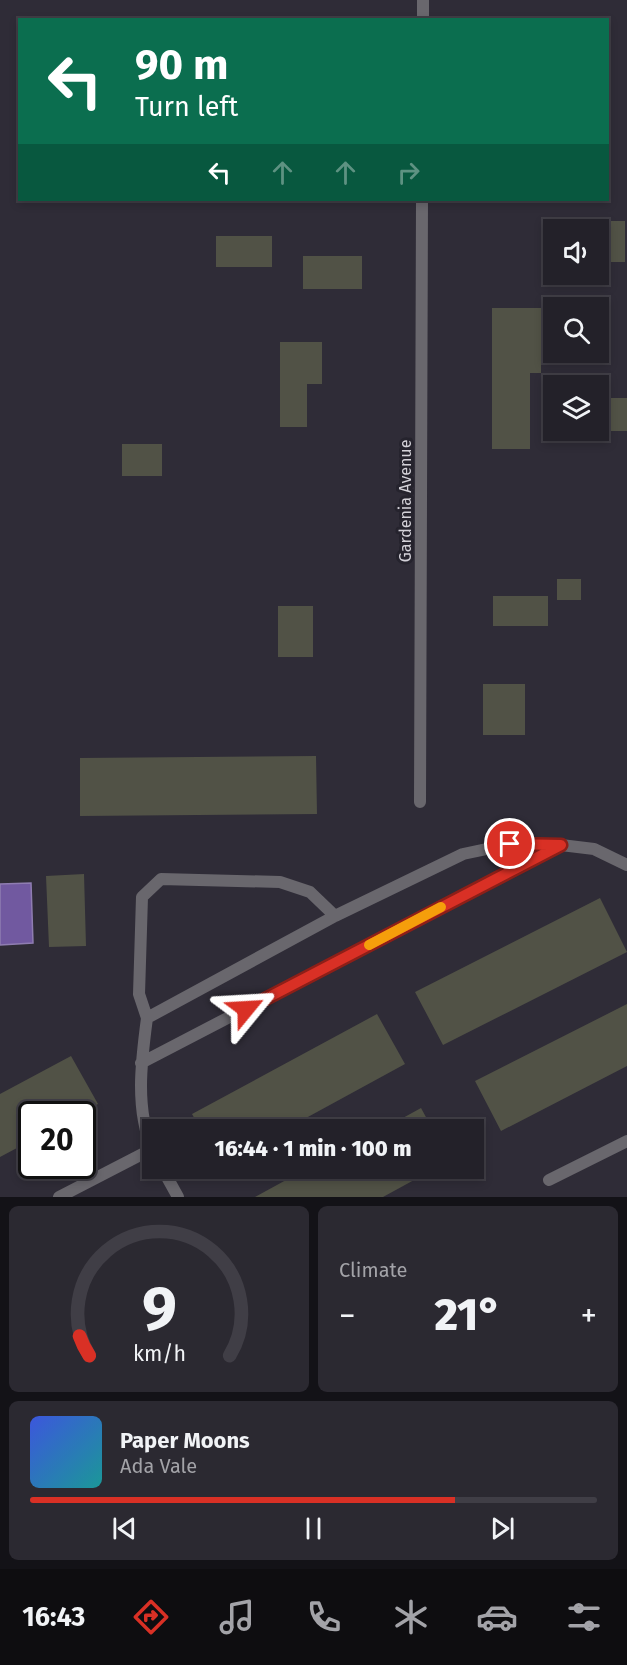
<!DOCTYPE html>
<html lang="en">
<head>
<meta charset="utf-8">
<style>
	body { margin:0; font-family:"Fira Sans",sans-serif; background:#2b2931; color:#f1f3f6; height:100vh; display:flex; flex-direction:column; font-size:22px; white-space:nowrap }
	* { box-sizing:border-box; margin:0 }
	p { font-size:20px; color:#a3a3a8 }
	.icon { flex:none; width:33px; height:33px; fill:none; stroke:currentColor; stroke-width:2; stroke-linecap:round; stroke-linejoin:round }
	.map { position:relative; height:1197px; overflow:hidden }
	.panel { display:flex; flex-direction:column; gap:9px; padding:9px; background:#131217; flex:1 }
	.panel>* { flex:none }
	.guide { position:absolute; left:18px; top:18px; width:591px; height:183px; border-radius:0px; box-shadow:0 3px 9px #0003,0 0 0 2px #403e46; background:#0b6e4f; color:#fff; overflow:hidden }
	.controls { position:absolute; left:543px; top:219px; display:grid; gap:12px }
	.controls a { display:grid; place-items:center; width:66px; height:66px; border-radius:0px; background:#232129; box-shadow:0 3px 9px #0003,0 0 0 2px #403e46; font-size:30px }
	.speed { position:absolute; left:18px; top:1101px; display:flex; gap:12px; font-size:30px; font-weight:700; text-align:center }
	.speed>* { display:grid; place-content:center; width:78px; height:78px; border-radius:50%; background:#232129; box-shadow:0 3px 9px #0003,0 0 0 2px #403e46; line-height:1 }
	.speed .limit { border:3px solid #111; border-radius:9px; background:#fff; color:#111 }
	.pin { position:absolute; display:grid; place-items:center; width:51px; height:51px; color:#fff; margin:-26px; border:3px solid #fff; border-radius:50%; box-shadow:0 2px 6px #0007 }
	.me { position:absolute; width:66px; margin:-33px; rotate:63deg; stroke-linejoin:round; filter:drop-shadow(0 0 4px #0008) }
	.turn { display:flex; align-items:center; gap:21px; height:126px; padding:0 18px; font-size:27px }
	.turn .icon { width:78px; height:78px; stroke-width:2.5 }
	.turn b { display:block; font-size:42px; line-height:51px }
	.lanes { display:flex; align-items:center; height:57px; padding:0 18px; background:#0003; justify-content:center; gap:30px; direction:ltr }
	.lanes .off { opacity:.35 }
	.big { font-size:45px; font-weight:800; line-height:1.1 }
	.panel .card { flex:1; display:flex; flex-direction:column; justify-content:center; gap:9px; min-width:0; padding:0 21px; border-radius:9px; background:#2b2931 }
	.panel .dial { align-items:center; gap:0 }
	.dial svg { height:156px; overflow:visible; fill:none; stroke:#403e46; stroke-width:7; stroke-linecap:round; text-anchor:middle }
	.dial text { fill:#f1f3f6; stroke:none }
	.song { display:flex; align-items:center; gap:18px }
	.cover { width:72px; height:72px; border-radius:9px; background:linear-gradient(135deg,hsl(230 70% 55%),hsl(180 70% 35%)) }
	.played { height:6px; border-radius:3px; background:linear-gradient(90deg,#d93025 75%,#403e46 75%) }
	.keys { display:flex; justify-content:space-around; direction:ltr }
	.heat { display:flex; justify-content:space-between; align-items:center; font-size:33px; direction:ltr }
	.panel .tiles { flex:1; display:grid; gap:9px; grid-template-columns:1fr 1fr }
	.card:last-child { grid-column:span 2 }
	.trip { position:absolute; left:142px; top:1119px; width:342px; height:60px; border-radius:0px; background:#232129; box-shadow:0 3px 9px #0003,0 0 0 2px #403e46; font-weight:800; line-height:60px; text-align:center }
	.tabs { display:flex; height:96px; justify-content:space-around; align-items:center; background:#0e0d10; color:#a3a3a8 }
	.tabs .icon { width:42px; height:42px }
	.tabs .current { color:#d93025 }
	.tabs b { font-size:27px; color:#f1f3f6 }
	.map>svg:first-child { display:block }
</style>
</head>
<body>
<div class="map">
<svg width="627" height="1197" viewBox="0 0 627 1197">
	<rect width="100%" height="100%" fill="#2f2c37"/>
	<!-- water -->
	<path fill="#7159a0" stroke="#8f7db1" stroke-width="1.5" d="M 31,883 L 33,943 L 0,945 L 0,884 Z"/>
	<!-- building -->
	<path fill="#515246" d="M 598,221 L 625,221 L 625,262 L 598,262 Z
		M 216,236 L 272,236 L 272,267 L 216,267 Z
		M 303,256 L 362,256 L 362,289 L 303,289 Z
		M 492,308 L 541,308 L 541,373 L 530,373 L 530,449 L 492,449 Z
		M 280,342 L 322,342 L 322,384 L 307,384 L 307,427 L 280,427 Z
		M 602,398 L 627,398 L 627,431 L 602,431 Z
		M 122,444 L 162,444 L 162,476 L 122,476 Z
		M 557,579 L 581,579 L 581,600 L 557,600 Z
		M 493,596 L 548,596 L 548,626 L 493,626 Z
		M 278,606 L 313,606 L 313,657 L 278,657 Z
		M 483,684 L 525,684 L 525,735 L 483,735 Z
		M 316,756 L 317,814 L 80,816 L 80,758 Z
		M 84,874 L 86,946 L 49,947 L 46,876 Z
		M 600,898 L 627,952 L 443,1045 L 415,992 Z
		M 627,1004 L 627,1066 L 501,1131 L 475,1081 Z
		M 377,1014 L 405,1064 L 284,1130 L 201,1130 L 192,1114 Z
		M 71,1056 L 98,1104 L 78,1114 L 32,1114 L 32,1140 L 0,1157 L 0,1094 Z
		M 421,1108 L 433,1130 L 381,1130 Z
		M 308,1168 L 436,1168 L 383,1197 L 255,1197 Z"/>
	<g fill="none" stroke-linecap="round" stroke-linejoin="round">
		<!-- lane -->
		<path stroke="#69676d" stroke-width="12" d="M 147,1018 L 139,994 L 142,897 L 161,879 L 280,882 L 310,892 L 335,916
			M 141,1063 L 558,846
			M 153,1152 C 135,1109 141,1063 147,1018 L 335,916 L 463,854 L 510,844 L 561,845 L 594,849 L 627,865
			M 162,1168 L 178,1197
			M 549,1180 L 627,1141
			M 59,1197 L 152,1149"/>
		<!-- street -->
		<path stroke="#69676d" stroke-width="12" d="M 423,20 L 423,0
			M 420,802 L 422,200"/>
	</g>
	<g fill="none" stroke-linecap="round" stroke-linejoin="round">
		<defs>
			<path id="route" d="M 246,1009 L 561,845 L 510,844"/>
		</defs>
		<!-- route casing -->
		<use href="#route" stroke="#8d1f18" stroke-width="15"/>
		<!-- route -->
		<use href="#route" stroke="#d93025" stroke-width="10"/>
		<!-- slow -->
		<path stroke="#f59e0b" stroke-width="10" d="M 369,945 L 441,907"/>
	</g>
	<g text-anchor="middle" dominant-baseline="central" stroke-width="6" stroke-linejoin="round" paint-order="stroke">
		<!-- street labels -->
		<g font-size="16" fill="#d4d2d9" stroke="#25232d">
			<text transform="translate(405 501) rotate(-90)">Gardenia Avenue</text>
		</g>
	</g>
</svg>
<div class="controls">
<a><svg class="icon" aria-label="sound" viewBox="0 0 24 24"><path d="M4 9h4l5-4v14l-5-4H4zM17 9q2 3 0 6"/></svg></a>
<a><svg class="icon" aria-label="search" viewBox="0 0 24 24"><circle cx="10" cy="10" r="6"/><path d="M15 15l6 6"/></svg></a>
<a><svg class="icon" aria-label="layers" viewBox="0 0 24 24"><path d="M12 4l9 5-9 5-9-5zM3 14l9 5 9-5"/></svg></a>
</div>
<div class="speed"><div class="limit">20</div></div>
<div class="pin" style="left:510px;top:844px;background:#d93025"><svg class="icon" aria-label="arrive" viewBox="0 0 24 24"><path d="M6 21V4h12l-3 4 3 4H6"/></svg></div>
<svg class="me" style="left:246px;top:1009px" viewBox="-20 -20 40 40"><path d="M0-17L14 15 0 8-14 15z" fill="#d93025" stroke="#fff" stroke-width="4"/></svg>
<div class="trip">16:44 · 1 min · 100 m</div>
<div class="guide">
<div class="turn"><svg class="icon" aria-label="left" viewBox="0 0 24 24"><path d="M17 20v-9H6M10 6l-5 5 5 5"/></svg><div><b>90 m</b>Turn left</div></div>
<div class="lanes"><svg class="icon" aria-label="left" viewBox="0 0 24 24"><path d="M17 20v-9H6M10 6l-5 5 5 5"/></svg><svg class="icon off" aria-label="ahead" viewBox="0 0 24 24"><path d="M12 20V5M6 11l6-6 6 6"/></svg><svg class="icon off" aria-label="ahead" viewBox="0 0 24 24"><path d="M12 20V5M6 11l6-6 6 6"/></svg><svg class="icon off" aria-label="right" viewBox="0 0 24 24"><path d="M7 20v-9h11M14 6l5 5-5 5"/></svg></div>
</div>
</div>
<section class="panel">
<div class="tiles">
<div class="card dial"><svg viewBox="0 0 100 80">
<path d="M14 69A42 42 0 1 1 86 69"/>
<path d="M14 69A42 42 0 0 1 9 59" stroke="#d93025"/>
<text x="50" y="56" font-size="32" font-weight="700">9</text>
<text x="50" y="72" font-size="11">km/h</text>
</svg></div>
<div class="card"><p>Climate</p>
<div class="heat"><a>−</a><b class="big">21°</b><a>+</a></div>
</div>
<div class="card">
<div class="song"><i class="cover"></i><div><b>Paper Moons</b><p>Ada Vale</p></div></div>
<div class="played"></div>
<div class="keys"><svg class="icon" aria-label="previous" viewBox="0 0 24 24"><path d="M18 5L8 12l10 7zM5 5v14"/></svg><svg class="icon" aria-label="pause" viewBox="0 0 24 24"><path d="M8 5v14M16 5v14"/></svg><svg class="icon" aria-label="next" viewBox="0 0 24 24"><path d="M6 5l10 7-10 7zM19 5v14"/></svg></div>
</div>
</div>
</section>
<nav class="tabs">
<b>16:43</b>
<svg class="icon current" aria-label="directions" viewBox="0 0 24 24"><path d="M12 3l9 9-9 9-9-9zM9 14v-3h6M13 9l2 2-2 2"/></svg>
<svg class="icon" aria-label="music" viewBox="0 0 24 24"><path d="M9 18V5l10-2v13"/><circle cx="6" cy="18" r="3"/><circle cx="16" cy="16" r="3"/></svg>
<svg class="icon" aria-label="phone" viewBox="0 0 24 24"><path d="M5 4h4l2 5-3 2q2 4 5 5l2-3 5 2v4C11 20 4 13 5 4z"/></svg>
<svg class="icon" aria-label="climate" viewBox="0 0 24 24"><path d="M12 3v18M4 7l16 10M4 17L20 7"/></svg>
<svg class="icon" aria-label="car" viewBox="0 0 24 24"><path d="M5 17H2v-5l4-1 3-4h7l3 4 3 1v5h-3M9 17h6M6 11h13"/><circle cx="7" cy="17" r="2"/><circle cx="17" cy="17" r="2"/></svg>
<svg class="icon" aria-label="filters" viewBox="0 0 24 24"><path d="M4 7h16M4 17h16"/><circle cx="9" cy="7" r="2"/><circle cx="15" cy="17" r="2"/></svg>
</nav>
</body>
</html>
